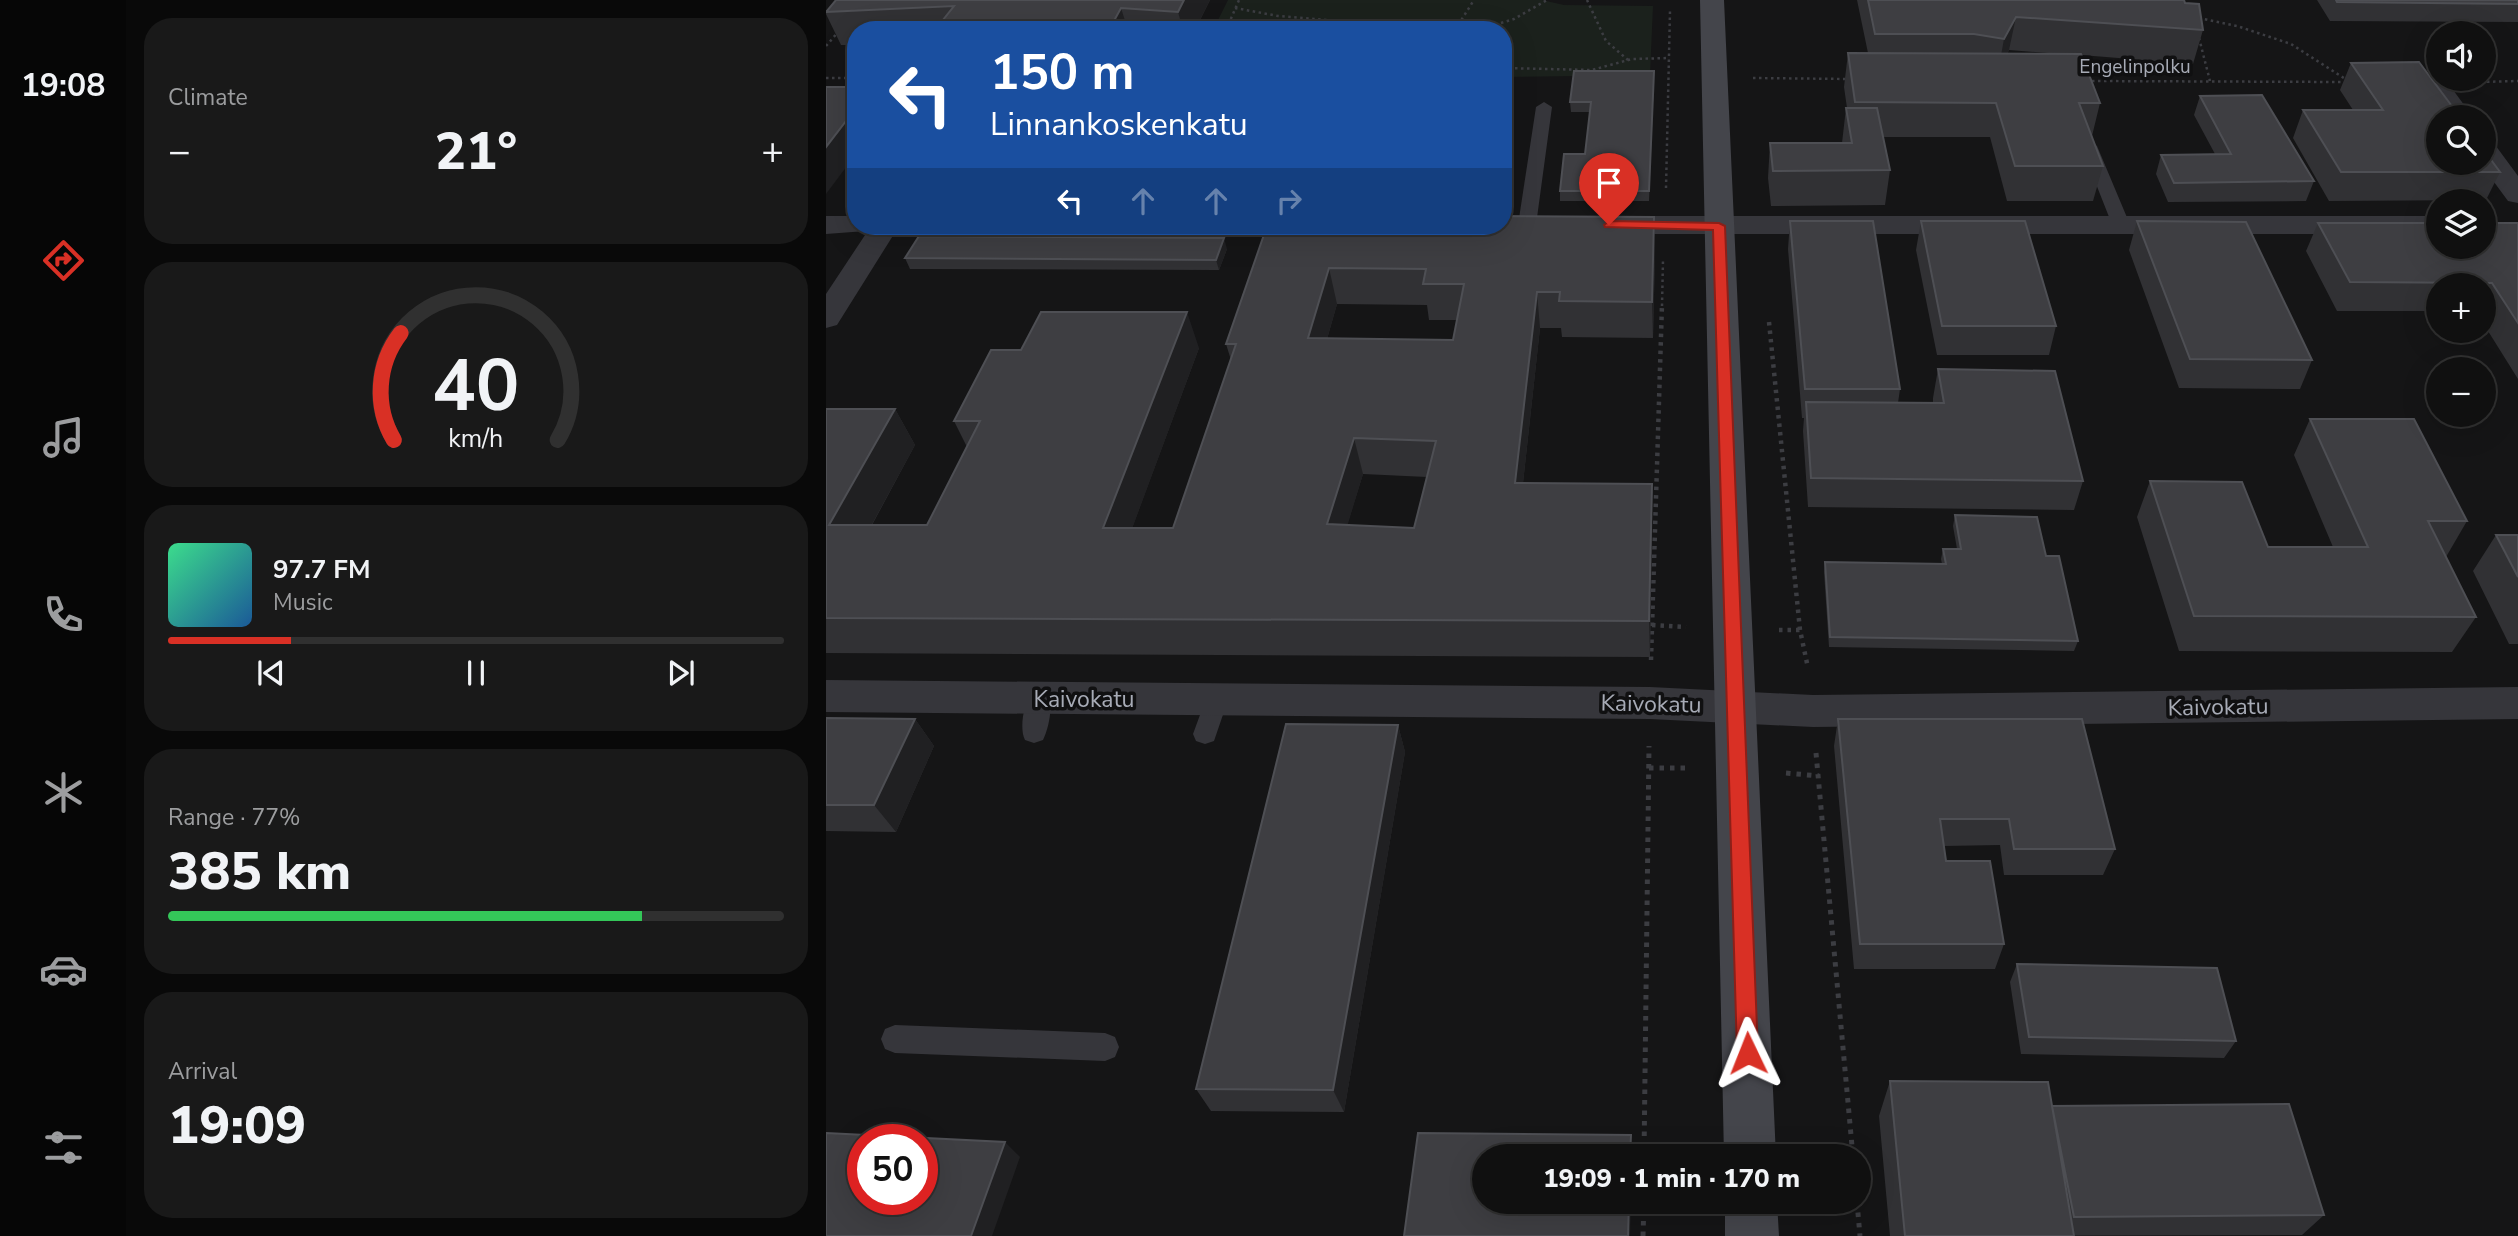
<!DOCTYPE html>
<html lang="en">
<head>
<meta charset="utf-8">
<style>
	body { margin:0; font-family:"Nunito Sans",sans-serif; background:#191919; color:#f1f3f6; height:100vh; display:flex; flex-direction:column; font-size:26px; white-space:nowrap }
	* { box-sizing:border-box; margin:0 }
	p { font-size:23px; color:#9c9d9f }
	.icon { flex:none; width:38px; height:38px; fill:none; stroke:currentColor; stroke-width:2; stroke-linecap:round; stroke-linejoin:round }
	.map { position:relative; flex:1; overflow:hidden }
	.details { display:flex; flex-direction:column; gap:18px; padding:18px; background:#090909; width:700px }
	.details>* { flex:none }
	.banner { position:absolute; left:21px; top:21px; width:665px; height:214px; border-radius:28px; box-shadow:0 7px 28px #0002,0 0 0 2px #303030; background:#1a4fa0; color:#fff; overflow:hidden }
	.tools { position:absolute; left:1600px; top:21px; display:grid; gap:14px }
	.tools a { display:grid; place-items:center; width:70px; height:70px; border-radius:50%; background:#101010; box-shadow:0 7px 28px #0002,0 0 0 2px #303030; font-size:35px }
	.speed { position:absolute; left:21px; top:1124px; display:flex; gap:14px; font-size:35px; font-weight:700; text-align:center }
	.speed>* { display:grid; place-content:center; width:91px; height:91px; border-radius:50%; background:#101010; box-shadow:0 7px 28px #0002,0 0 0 2px #303030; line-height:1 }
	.speed .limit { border:10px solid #d22; background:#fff; color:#111 }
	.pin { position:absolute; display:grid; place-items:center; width:60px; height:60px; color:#fff; margin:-72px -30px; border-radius:50% 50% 50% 0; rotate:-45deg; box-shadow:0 0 7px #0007 }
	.pin .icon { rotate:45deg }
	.me { position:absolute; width:77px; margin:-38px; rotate:358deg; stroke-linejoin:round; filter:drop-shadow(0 0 5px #0008) }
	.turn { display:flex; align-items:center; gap:24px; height:147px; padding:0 28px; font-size:32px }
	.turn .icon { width:91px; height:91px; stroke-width:2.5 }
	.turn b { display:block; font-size:49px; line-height:60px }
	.lanes { display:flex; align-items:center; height:66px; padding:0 28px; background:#0003; justify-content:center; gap:35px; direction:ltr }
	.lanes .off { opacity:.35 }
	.big { font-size:52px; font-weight:800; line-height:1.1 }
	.details .tile { flex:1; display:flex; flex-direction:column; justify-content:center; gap:10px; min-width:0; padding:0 24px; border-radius:28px; background:#191919 }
	.details .dial { align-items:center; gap:0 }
	.dial svg { height:182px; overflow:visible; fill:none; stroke:#303030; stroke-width:7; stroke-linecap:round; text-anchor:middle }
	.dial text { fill:#f1f3f6; stroke:none }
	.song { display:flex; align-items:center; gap:21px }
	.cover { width:84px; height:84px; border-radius:10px; background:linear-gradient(135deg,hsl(150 70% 55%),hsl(210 70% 35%)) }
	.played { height:7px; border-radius:4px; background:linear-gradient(90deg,#d93025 20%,#303030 20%) }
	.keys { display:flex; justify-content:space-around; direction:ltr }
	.heat { display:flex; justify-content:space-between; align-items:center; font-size:38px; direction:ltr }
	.charge { height:10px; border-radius:5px; background:linear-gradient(90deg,#34c759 77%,#303030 0) }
	.trip { position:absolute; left:646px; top:1144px; width:399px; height:70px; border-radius:35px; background:#101010; box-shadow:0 7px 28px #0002,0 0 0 2px #303030; font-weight:800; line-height:70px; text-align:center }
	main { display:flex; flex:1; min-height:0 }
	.tabs { display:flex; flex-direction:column; width:126px; justify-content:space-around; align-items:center; background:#060606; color:#9c9d9f }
	.tabs .icon { width:49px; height:49px }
	.tabs .current { color:#d93025 }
	.tabs b { font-size:32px; color:#f1f3f6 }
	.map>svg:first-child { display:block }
</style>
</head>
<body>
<main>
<nav class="tabs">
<b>19:08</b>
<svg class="icon current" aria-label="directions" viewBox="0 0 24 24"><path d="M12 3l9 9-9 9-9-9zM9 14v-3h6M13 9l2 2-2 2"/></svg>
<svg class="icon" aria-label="music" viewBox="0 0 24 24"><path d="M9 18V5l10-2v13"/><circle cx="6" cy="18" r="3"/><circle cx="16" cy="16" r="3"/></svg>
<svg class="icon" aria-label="phone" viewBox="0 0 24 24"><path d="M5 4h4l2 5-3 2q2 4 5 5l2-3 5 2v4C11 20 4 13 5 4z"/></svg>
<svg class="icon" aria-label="climate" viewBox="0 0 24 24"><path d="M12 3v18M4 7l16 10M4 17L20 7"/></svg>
<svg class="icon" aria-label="car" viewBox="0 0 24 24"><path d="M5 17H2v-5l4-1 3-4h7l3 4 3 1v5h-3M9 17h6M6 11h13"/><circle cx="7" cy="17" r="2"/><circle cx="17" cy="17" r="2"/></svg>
<svg class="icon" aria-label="filters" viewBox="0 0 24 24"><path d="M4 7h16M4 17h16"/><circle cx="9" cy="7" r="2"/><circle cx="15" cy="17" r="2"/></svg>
</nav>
<section class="details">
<div class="tile"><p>Climate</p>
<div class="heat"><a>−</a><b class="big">21°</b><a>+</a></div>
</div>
<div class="tile dial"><svg viewBox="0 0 100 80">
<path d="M14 69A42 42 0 1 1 86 69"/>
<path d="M14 69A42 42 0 0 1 17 22" stroke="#d93025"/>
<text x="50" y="56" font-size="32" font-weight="700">40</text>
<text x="50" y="72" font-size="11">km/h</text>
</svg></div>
<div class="tile">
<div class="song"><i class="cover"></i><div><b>97.7 FM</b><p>Music</p></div></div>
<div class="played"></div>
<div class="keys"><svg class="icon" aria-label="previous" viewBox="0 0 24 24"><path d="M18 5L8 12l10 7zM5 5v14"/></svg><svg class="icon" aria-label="pause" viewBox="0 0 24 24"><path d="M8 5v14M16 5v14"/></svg><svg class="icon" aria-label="next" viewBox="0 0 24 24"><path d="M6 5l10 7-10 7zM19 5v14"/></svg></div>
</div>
<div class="tile"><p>Range · 77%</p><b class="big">385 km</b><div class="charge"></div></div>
<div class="tile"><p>Arrival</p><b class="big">19:09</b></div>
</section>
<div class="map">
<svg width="1692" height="1236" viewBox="0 0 1692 1236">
	<rect width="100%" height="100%" fill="#151516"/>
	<!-- green -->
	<path fill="#1b211c" d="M 402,0 L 716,0 L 738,5 L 827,6 L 824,75 L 677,77 L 677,30 L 387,30 Z"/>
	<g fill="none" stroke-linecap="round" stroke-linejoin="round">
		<!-- path-far2 -->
		<path stroke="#3c3d42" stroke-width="2.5" stroke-dasharray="2.5 3.5" stroke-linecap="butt" d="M 761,0 L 780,41 L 802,60
			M 409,8 L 452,16 L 627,30
			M 1373,18 L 1411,26 L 1465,44 L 1521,80
			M 400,30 L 413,0
			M 629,30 L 648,0
			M 652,30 L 688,19 L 721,0
			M 1373,38 L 1384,81
			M 0,46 L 13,31
			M 677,68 L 766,70 L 806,59 L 842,58
			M 0,78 L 30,78
			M 927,78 L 1023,79
			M 1260,81 L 1520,82
			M 1655,82 L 1692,81
			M 840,188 L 844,11
			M 836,306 L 837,260"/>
		<!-- path-far1 -->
		<path stroke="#3c3d42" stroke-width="4.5" stroke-dasharray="3.5 5" stroke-linecap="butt" d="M 943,322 L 974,630 L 982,668
			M 826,625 L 860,627
			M 953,630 L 974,630
			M 825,660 L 836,304"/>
		<!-- path -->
		<path stroke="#3c3d42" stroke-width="5" stroke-dasharray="4.5 6" stroke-linecap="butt" d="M 990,753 L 1027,1157
			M 823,768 L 864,768
			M 960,773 L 993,776
			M 818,1157 L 823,746
			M 1031,1202 L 1034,1236
			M 817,1236 L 818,1202"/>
		<!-- lane -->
		<path fill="#36363b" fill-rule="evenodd" d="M 718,102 L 726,107 L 710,225 L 701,230 L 692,225 L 710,107 Z
			M 1263,141 L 1271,146 L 1305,227 L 1302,231 L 1296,232 L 1287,227 L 1255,146 Z
			M 213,690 L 221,692 C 228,704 223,728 217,740 L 208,743 L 199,740 C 193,728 198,704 205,692 Z
			M 390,690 L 398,693 L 402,700 L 388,741 L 379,744 L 370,741 L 367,734 L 382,693 Z
			M 69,1025 L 279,1033 L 289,1037 L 293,1047 L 289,1057 L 279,1061 L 69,1053 L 59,1049 L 55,1039 L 59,1029 Z"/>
		<!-- street -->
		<path fill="#36363b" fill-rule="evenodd" d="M 1608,74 L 1612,75 L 1612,79 L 1619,79 L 1647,117 L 1621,117 L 1595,82 L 1599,77 Z
			M 1657,140 L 1667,142 L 1692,176 L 1692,203 L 1682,201 L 1654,163 L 1657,163 Z
			M 0,216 L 30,216 L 30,226 L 44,226 L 40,231 L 0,234 Z
			M 677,216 L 1612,216 L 1612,234 L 677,234 L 667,231 L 663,226 L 677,226 Z
			M 45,226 L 73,226 L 11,325 L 0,328 L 0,294 Z
			M 0,680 L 824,687 L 987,695 L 1692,687 L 1692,719 L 987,727 L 824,719 L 0,712 Z"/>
		<!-- secondary -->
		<path fill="#44454b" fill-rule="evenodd" d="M 874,0 L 898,0 L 950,1157 L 898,1157 Z
			M 899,1202 L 951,1202 L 953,1236 L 899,1236 Z"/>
	</g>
	<!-- wall -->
	<path fill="#313134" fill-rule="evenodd" d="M 10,0 L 384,0 L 369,30 L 30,30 L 30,45 L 15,45 L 0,14 L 0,11 Z
		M 1031,0 L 1358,0 L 1377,30 L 1367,64 L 1255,55 L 1274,103 L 1266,136 L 1277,166 L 1267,201 L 1181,201 L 1164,137 L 1057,137 L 1064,170 L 1059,205 L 945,206 L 942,178 L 944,143 L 1016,143 L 1020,108 L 1021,108 L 1018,87 L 1022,53 L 1042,53 ZM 1183,50 L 1236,54 L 1181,54 Z
		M 1491,0 L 1692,0 L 1692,22 L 1504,21 Z
		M 1525,63 L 1674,172 L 1660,200 L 1503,201 L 1467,138 L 1477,110 L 1527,110 L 1514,90 Z
		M 828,81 L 823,201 L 734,201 L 734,191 L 759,154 L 764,112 L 745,112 L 744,102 Z
		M 1374,96 L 1488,181 L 1480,201 L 1342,202 L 1330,174 L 1335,155 L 1389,154 L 1368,115 Z
		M 964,221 L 1074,389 L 1072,403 L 1107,403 L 1107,398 L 1112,369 L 1257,481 L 1248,510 L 982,507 L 977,431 L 978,418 L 976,418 L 962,249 Z
		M 1095,221 L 1230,326 L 1223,355 L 1111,355 L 1090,250 Z
		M 1311,221 L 1486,360 L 1474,389 L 1353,388 L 1303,250 Z
		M 1492,223 L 1692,223 L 1692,379 L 1657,323 L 1657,285 L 1612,285 L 1612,311 L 1511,311 L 1480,251 Z
		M 441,226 L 829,252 L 827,338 L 736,337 L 735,328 L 714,328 L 697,483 L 826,484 L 826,520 L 824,657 L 0,653 L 0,409 L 69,409 L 89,445 L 46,525 L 101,525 L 141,447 L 128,421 L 373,348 L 306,528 L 347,528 L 405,360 L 400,344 ZM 511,304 L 601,305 L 603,320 L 631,320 L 627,340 L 501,339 ZM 537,474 L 601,477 L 588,528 L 521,525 Z
		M 401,249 L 393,270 L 84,269 L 79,258 Z
		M 1484,419 L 1641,521 L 1620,557 L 1650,617 L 1626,652 L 1353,651 L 1311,517 L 1324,481 L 1442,547 L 1507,547 L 1468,455 Z
		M 1129,515 L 1220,556 L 1252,641 L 1248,651 L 1003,647 L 998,572 L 999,562 L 1116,564 L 1115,559 L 1117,549 L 1131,549 L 1127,526 Z
		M 1670,535 L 1692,535 L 1692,644 L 1683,644 L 1647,571 Z
		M 0,718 L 89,719 L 108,746 L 70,832 L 0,831 Z
		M 1012,719 L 1289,849 L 1277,875 L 1178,875 L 1174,845 L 1118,846 L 1120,861 L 1178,944 L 1169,969 L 1028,969 L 1008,746 Z
		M 572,725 L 579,752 L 518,1112 L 385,1111 L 370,1089 Z
		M 1191,964 L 1410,1041 L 1398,1058 L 1195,1054 L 1184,982 Z
		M 1064,1081 L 1226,1106 L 1498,1215 L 1476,1235 L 1064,1236 L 1053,1116 Z"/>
	<!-- shaded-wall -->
	<path fill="#202022" d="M 358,0 L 384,0 L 369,30 L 357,30 L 352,12 Z
		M 295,8 L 302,30 L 283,30 Z
		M 1190,17 L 1183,50 L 1172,72 L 1178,39 Z
		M 30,108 L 30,154 L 0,194 L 0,147 Z
		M 828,217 L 829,252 L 827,338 L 826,302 Z
		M 398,238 L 401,249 L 393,270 L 390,260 Z
		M 503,268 L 511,304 L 491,374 L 482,338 Z
		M 711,292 L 714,328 L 693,519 L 689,483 Z
		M 361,312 L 373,348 L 293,564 L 277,528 Z
		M 69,409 L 89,445 L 26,561 L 3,525 Z
		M 528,438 L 537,474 L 511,560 L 501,524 Z
		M 826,484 L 826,520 L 824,657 L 823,621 Z
		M 89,719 L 108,746 L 70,832 L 48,805 Z
		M 572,725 L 579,752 L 518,1112 L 507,1090 Z
		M 179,1142 L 194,1157 L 166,1236 L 145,1236 Z
		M 803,1202 L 805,1202 L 804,1236 L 802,1236 Z"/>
	<!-- building -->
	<path fill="#3e3e42" stroke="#4e4f54" stroke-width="2" fill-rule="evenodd" d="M 10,0 L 358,0 L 352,12 L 295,8 L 283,30 L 109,30 L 128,6 L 0,12 Z
		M 1042,0 L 1358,0 L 1359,3 L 1373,4 L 1377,30 L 1190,17 L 1178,39 L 1148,34 L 1049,34 Z
		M 1510,0 L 1692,0 L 1692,4 L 1511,2 Z
		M 1022,53 L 1255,54 L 1274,103 L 1253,103 L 1277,166 L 1189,166 L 1170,103 L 1029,102 Z
		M 1593,62 L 1634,117 L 1612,117 L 1612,163 L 1657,163 L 1657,149 L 1674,172 L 1515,172 L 1477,110 L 1557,110 L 1525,63 Z
		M 748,71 L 828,71 L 823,191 L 734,191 L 738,154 L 759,154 L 765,102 L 744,102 Z
		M 0,87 L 30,87 L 30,108 L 0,147 Z
		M 1436,95 L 1488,181 L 1348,183 L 1335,155 L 1405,154 L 1374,96 Z
		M 1020,108 L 1051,108 L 1064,170 L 947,171 L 944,143 L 1026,143 Z
		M 677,216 L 828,217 L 826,302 L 733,301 L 734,292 L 711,292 L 689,483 L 826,484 L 823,621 L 0,618 L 0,409 L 69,409 L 3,525 L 101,525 L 154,421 L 128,421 L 165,350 L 195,350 L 215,312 L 361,312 L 277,528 L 347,528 L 410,344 L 400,344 L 441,226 L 677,226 ZM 503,268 L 600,269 L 597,284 L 638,284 L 627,340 L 482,338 ZM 528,438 L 610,441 L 588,528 L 501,524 Z
		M 964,221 L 1047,221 L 1074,389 L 979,389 Z
		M 1095,221 L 1199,221 L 1230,326 L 1116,326 Z
		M 1311,221 L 1420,222 L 1486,360 L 1364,359 Z
		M 1492,223 L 1612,223 L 1612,247 L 1657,247 L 1657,223 L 1692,223 L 1692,323 L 1666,283 L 1524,282 Z
		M 93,236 L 398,238 L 390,260 L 79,258 Z
		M 1112,369 L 1229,371 L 1257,481 L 985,478 L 980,402 L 1118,403 Z
		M 1484,419 L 1588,419 L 1641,521 L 1602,521 L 1650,617 L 1368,616 L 1324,481 L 1416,482 L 1442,547 L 1542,547 Z
		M 1129,515 L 1211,517 L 1220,556 L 1233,556 L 1252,641 L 1004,637 L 999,562 L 1120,564 L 1117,549 L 1135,549 Z
		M 1670,535 L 1692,535 L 1692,577 Z
		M 0,718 L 89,719 L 48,805 L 0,805 Z
		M 1012,719 L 1256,719 L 1289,849 L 1188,849 L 1183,819 L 1114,819 L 1120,861 L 1164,861 L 1178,944 L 1034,944 Z
		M 460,724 L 572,725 L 507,1090 L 370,1089 Z
		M 1191,964 L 1391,968 L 1410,1041 L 1203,1037 Z
		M 1064,1081 L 1222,1082 L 1248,1236 L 1079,1236 Z
		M 1463,1104 L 1498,1215 L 1248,1217 L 1226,1106 Z
		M 0,1133 L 179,1142 L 145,1236 L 0,1236 ZM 37,1139 L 96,1139 L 96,1199 L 37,1199 Z
		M 592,1133 L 805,1135 L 804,1157 L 658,1157 L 658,1202 L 803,1202 L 802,1236 L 578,1236 Z"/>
	<!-- route -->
	<path fill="#d93025" stroke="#8d1f18" stroke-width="2" d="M 783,221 L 893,223 L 899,226 L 932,1053 L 929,1060 L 922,1063 L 914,1060 L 911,1053 L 887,230 L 779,227 L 778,225 Z"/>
	<g text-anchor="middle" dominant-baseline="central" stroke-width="7" stroke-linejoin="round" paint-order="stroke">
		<!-- far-street labels -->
		<g font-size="19" fill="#a7abb6" stroke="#101011">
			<text x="1309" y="67">Engelinpolku</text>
		</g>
		<!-- street labels -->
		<g font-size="23" fill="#a7abb6" stroke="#101011">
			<text x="258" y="699">Kaivokatu</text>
			<text transform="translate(825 704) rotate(1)">Kaivokatu</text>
			<text transform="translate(1392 707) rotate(-1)">Kaivokatu</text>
		</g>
	</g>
</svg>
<div class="tools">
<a><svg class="icon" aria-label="sound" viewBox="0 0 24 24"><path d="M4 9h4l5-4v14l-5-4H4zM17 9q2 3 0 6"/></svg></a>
<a><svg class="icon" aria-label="search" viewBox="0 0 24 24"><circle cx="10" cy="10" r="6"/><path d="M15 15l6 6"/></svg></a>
<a><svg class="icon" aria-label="layers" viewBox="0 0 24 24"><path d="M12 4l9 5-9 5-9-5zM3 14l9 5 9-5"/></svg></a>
<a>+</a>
<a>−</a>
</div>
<div class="speed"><div class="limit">50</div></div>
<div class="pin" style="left:783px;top:225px;background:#d93025"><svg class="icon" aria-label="arrive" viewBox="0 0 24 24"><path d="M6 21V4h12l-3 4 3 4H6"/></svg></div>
<svg class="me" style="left:922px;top:1053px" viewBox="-20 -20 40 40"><path d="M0-17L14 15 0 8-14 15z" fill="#d93025" stroke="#fff" stroke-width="4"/></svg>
<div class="trip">19:09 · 1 min · 170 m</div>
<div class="banner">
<div class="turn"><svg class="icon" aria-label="left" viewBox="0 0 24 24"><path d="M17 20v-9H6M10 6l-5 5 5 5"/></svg><div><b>150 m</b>Linnankoskenkatu</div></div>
<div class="lanes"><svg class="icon" aria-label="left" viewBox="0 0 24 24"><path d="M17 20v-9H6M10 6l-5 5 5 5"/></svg><svg class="icon off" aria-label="ahead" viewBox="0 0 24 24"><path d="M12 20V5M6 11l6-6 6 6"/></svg><svg class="icon off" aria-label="ahead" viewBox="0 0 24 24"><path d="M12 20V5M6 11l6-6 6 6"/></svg><svg class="icon off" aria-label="right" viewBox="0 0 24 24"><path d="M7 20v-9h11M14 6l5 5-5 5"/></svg></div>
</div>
</div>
</main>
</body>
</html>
